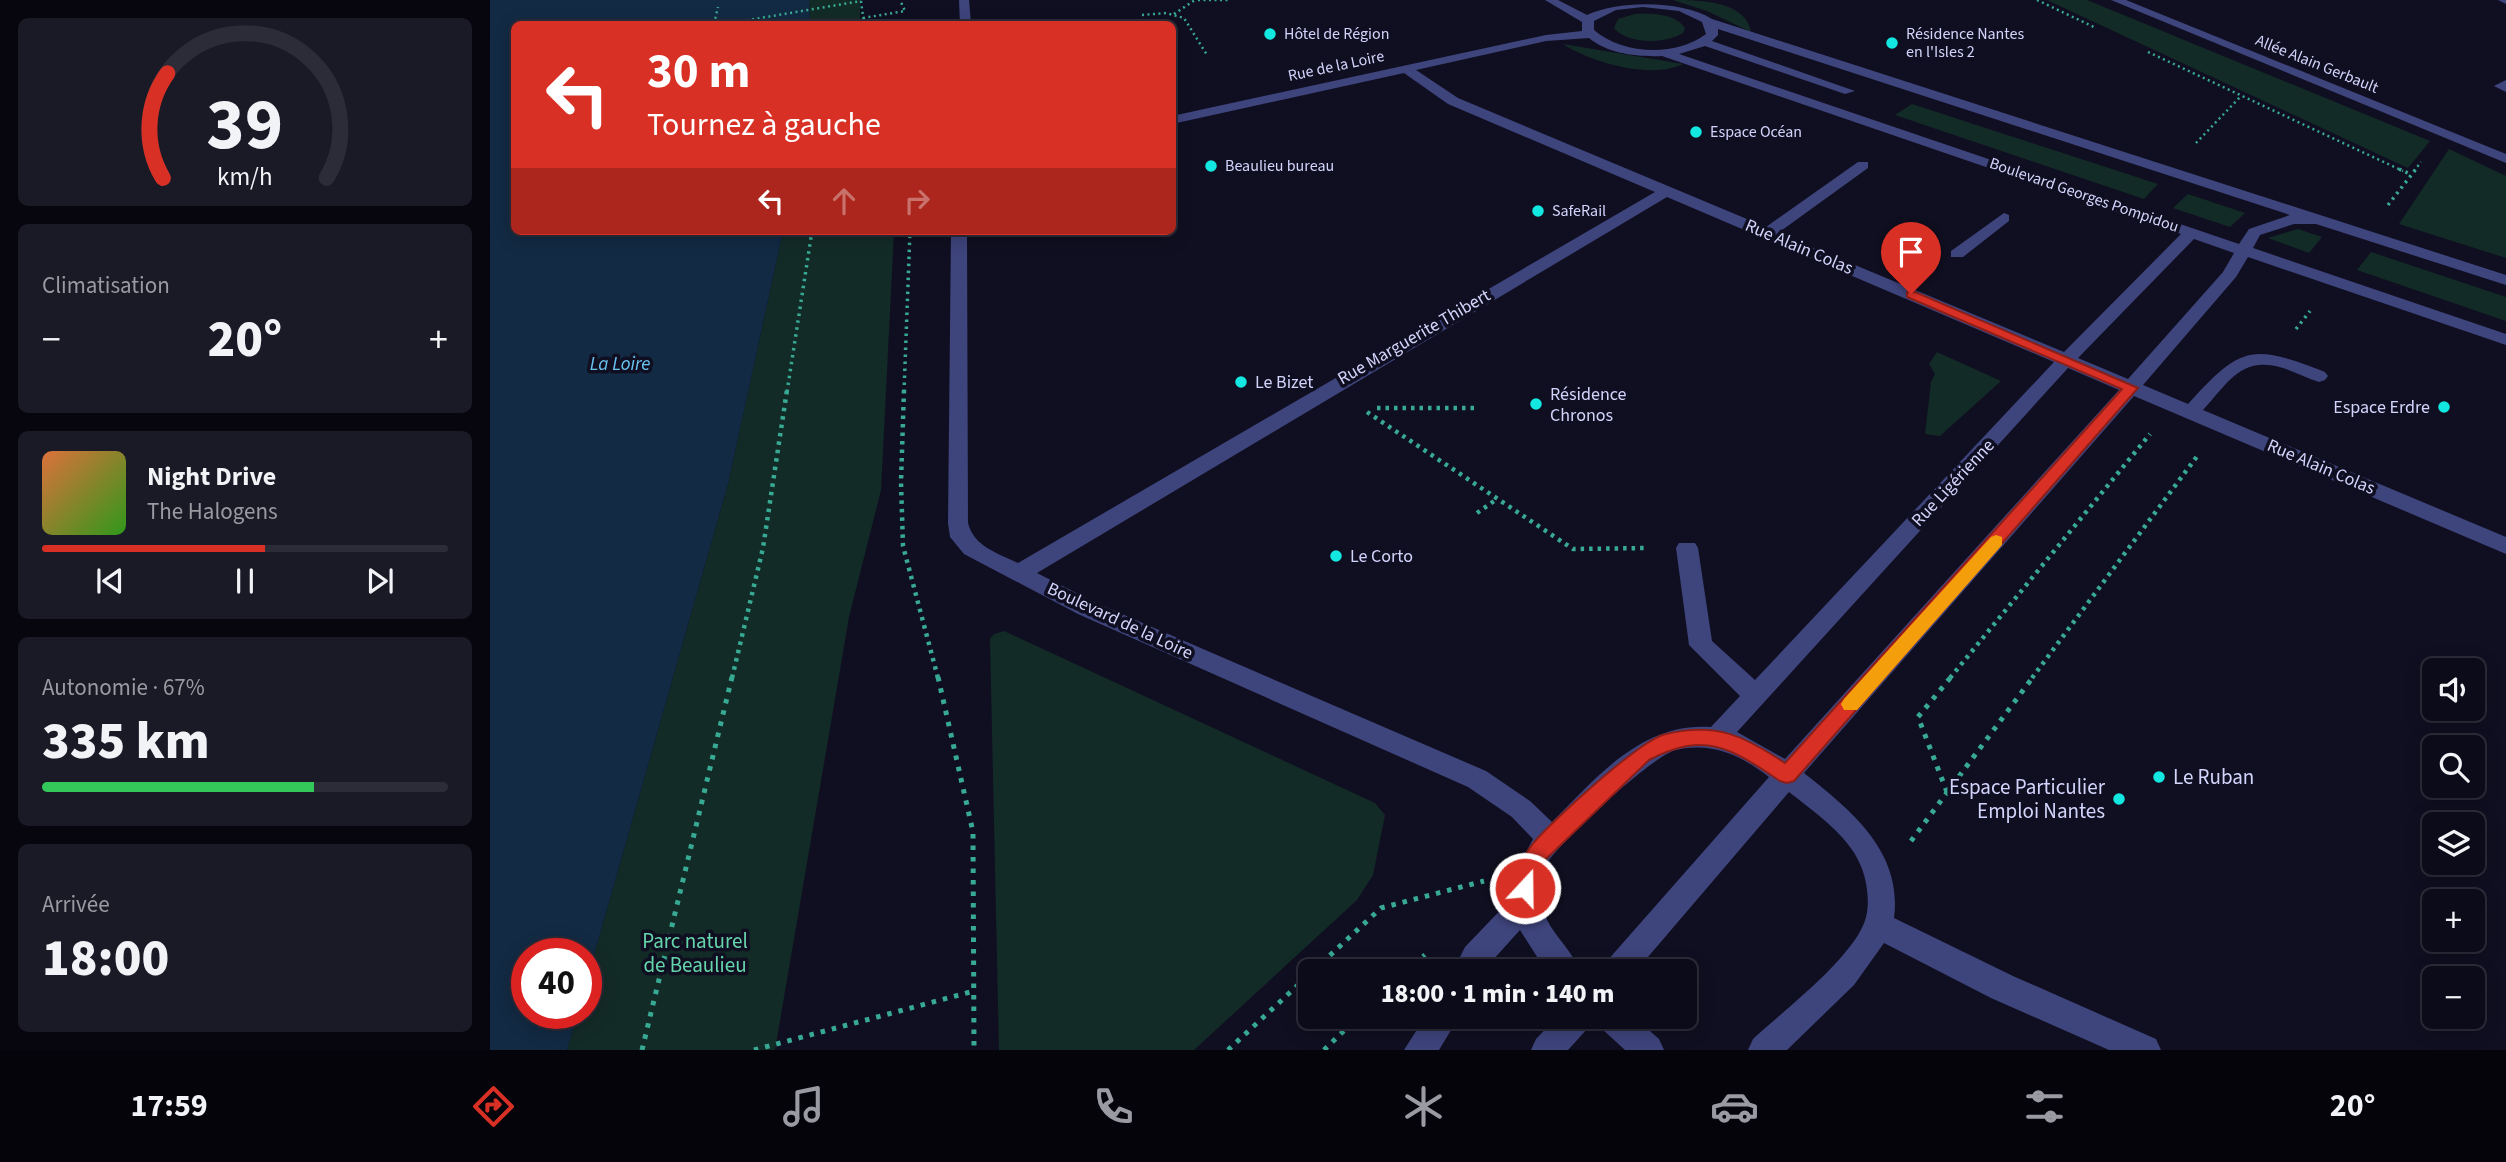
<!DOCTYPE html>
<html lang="fr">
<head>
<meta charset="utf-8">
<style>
	body { margin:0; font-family:"Source Sans 3",sans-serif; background:#1a1926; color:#f1f3f6; height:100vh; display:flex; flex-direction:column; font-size:26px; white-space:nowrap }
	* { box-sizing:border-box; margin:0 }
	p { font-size:23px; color:#9a9ba2 }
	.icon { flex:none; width:38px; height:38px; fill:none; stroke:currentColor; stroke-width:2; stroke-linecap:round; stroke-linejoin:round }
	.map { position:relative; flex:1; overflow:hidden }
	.details { display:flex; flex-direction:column; gap:18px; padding:18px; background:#07060e; width:490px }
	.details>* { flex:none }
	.top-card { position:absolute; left:21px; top:21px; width:665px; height:214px; border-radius:10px; box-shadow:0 4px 18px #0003,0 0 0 2px #2c2b38; background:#d93025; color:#fff; overflow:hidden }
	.controls { position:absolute; left:1932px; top:658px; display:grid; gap:14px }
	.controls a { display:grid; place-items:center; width:63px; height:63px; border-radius:10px; background:#0c0b19; box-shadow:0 4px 18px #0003,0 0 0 2px #2c2b38; font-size:35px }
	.speed { position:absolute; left:21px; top:938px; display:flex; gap:14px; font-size:35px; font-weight:700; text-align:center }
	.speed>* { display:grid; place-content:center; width:91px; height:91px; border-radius:50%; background:#0c0b19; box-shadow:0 4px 18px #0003,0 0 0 2px #2c2b38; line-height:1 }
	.speed .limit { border:10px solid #d22; background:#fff; color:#111 }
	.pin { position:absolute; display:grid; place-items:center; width:60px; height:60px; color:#fff; margin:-72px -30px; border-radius:50% 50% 50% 0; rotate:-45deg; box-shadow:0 0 7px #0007 }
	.pin .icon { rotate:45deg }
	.me { position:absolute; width:77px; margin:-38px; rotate:21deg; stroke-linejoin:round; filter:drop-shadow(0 0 5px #0008) }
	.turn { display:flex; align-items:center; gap:24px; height:147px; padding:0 21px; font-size:32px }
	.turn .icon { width:91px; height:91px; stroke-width:2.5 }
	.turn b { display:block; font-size:49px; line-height:60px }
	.lanes { display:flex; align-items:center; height:66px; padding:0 21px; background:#0003; justify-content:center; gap:35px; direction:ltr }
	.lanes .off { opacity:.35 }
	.big { font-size:52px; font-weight:800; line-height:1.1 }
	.details .widget { flex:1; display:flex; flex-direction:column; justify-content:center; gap:10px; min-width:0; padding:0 24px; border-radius:10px; background:#1a1926 }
	.details .dial { align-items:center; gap:0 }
	.dial svg { height:182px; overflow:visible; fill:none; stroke:#2c2b38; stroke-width:7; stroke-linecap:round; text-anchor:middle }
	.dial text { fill:#f1f3f6; stroke:none }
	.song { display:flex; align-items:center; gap:21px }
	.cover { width:84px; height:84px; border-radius:10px; background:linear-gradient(135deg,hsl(20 70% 55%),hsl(110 70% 35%)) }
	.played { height:7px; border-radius:4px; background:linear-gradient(90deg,#d93025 55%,#2c2b38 55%) }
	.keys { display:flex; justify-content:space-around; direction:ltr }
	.heat { display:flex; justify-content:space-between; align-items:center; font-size:38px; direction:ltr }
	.charge { height:10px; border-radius:5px; background:linear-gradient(90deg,#34c759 67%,#2c2b38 0) }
	.trip { position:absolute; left:808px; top:959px; width:399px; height:70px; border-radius:10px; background:#0c0b19; box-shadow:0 4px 18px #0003,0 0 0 2px #2c2b38; font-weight:800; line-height:70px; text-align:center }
	.menu { display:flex; height:112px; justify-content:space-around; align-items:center; background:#05040a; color:#9a9ba2 }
	.menu .icon { width:49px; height:49px }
	.menu .selected { color:#d93025 }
	.menu b { font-size:32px; color:#f1f3f6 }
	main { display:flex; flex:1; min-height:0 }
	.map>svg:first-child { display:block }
</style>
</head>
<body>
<main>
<section class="details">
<div class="widget dial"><svg viewBox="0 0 100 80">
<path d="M14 69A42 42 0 1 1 86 69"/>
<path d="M14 69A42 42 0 0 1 16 23" stroke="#d93025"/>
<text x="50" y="56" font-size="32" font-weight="700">39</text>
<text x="50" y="72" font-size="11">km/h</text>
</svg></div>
<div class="widget"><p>Climatisation</p>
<div class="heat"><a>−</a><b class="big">20°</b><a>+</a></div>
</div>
<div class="widget">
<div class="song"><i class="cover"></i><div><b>Night Drive</b><p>The Halogens</p></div></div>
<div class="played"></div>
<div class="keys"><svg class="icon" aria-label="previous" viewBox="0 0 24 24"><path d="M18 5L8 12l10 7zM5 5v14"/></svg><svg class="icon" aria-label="pause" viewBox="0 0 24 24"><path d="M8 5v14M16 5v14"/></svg><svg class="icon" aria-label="next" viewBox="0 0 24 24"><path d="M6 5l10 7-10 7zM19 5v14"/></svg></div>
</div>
<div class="widget"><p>Autonomie · 67%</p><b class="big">335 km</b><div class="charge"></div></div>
<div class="widget"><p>Arrivée</p><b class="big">18:00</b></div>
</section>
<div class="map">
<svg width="2016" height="1050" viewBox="0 0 2016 1050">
	<rect width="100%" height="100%" fill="#100f21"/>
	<!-- green -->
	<path fill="#132b27" d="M 319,0 L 370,0 L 370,24 L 320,24 Z
		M 1183,0 C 1207,0 1256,0 1261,32 L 1217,11 Z
		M 1557,0 L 1597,0 L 1940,141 L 1918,168 Z
		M 1145,14 C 1162,13 1185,13 1195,28 L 1193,33 C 1175,44 1139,45 1124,28 L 1128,19 Z
		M 1073,44 L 1193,64 C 1161,80 1100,62 1073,44 Z
		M 1422,104 L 1668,184 L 1654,199 L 1405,115 Z
		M 1959,149 L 2016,176 L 2016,258 L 1909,224 Z
		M 1698,194 L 1755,213 L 1740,227 L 1683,208 Z
		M 1808,229 L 1832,237 L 1819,253 L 1778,238 Z
		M 293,231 L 404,231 L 391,490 L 359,617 L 285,1050 L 77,1050 L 88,1013 L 96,1013 L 96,983 L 238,484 Z
		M 1881,252 L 2016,297 L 2016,321 L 1867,270 Z
		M 1447,352 L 1511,381 L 1450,436 L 1435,434 L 1441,382 L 1445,374 L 1439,364 Z
		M 514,631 L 885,803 L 895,815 L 883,875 L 867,900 L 704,1050 L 509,1050 L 500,639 L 504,634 Z"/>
	<!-- water -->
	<path fill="#122a43" d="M 0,0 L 319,0 L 320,24 L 24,24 L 24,231 L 293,231 L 238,484 L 96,983 L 96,954 L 37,954 L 37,1013 L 88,1013 L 77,1050 L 0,1050 Z"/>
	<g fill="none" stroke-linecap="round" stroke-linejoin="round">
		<!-- path-far3 -->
		<path stroke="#38aa94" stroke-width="2.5" stroke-dasharray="2 3.5" stroke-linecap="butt" d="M 708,0 L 738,0
			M 1547,0 L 1606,28
			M 371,1 L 374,24
			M 684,14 L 705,0
			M 652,15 L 676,13 L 694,18 L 717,55
			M 373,18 L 415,11 L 410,0
			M 224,24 L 228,7
			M 235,24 L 371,1
			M 1658,52 L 1913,171
			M 1706,143 L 1751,96
			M 1924,171 L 1931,162"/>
		<!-- path-far2 -->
		<path stroke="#38aa94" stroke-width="3.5" stroke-dasharray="2.5 4.5" stroke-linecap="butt" d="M 1909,169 L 1920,174
			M 1898,205 L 1926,169
			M 1806,329 L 1820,311
			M 297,392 L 322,231
			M 414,392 L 420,231"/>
		<!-- path-far1 -->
		<path stroke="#38aa94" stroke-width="4.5" stroke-dasharray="3.5 5" stroke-linecap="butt" d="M 414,390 L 411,482 L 413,546 L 448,678
			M 887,408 L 988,408
			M 877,412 L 1083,549 L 1158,548
			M 987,513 L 1007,499
			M 242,678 L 273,548 L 297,390
			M 1460,678 L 1660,434
			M 1542,678 L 1708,455"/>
		<!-- path -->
		<path stroke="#38aa94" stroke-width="5" stroke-dasharray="4.5 7" stroke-linecap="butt" d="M 448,677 L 483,832 L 484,1050
			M 1457,792 L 1428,717 L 1461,677
			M 1421,841 L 1543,677
			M 823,971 L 891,908 L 994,881
			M 915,971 L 935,955
			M 152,1050 L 242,677
			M 264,1050 L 484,991
			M 738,1050 L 821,973
			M 834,1050 L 868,1017"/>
		<!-- minor -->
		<path fill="#3e447c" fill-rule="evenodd" d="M 469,0 L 479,0 L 481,24 L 470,24 Z
			M 1055,0 L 1068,0 L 1097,15 C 1128,0 1193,0 1222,19 L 2016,275 L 2016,285 L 1826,224 L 1804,224 L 1770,235 L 1763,248 L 2016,334 L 2016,345 L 1758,257 L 1746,277 L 1653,385 L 1698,404 C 1751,346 1761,343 1835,372 L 1838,376 L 1835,380 L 1829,382 C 1816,378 1805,372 1793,368 C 1751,355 1738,383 1713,410 L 2016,537 L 2016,554 L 1644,396 L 1314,773 C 1361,810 1413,852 1404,918 L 1523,976 L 1666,1039 L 1671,1050 L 1619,1050 L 1501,998 L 1394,943 L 1364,985 L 1297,1050 L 1258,1050 L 1263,1039 C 1292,1012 1367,955 1376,917 C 1380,902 1377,879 1370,864 C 1358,835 1323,811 1299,792 L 1146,971 L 1112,971 L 1117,961 L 1279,777 C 1250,755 1223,742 1186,750 C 1163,755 1072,840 1058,862 C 1054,868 1051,879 1051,887 C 1047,926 1078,940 1090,971 L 1056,971 L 1030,930 L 993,971 L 963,971 L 975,947 L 1022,898 L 1027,869 L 1043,839 L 1022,817 L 978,787 L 588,614 L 474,554 L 460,537 L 458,523 L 461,231 L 477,231 L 478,523 C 484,547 508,553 528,563 L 1165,192 L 958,104 L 914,73 L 682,124 L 682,116 L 1056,35 L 1092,31 L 1092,22 ZM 1153,7 L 1189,11 L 1212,22 L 1216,34 C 1186,57 1133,55 1104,30 L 1104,21 L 1126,10 ZM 1228,29 L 1800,215 L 1759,229 L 1749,244 L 1189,54 L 1215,46 L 1355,94 L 1365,91 L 1222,41 L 1228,35 ZM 1099,38 C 1118,54 1148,57 1172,56 L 1691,234 L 1574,352 L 1288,233 L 1378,168 L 1378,162 L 1368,162 L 1276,227 L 968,98 L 926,70 L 1056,41 ZM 1177,197 L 1564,362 L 1265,680 L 1222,641 L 1208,548 L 1205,543 L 1189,543 L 1186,548 L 1199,645 L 1250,696 L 1221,727 C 1152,722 1107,777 1062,822 L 1040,801 L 996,771 L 604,602 L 547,573 ZM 1704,239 L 1744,253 L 1733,272 L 1638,379 L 1588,358 ZM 1578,368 L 1629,390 L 1295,759 L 1247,732 Z
			M 1621,0 L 1636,0 L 2016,154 L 2016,163 Z
			M 2008,0 L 2016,0 L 2016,4 Z
			M 2016,80 L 2016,92 L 2004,86 Z
			M 1514,213 L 1519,215 L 1519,221 L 1473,257 L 1461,257 L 1461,251 Z
			M 935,1017 L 969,1017 L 949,1050 L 914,1050 Z
			M 1067,1017 L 1102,1017 L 1098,1028 L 1078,1050 L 1041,1050 L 1046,1039 Z
			M 1107,1017 L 1144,1017 L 1169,1039 L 1174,1050 L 1135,1050 L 1111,1028 Z"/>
	</g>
	<!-- route -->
	<path fill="#d93025" stroke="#8d1f18" stroke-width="2" d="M 1417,292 L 1425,292 L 1648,388 L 1304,781 L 1297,783 L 1290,781 C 1242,749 1216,730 1159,760 L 1056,859 L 1042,895 L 1035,898 L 1027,895 C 1021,880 1032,858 1041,846 C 1059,823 1151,739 1176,734 C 1227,722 1254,736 1295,763 L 1632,389 L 1417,297 Z"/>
	<!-- slow -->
	<path fill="#f59e0b" d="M 1506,535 L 1512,537 L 1512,545 L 1367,710 L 1354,710 L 1351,704 L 1354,699 L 1501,537 Z"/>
	<!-- markers -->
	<g fill="#13e7e1" stroke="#100f21" stroke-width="2.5">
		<circle cx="780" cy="34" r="7"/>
		<circle cx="1402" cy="43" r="7"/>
		<circle cx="1206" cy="132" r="7"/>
		<circle cx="721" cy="166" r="7"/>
		<circle cx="1048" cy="211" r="7"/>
		<circle cx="751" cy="382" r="7"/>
		<circle cx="1046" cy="404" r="7"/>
		<circle cx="1954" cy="407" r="7"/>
		<circle cx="846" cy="556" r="7"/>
		<circle cx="1669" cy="777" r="7"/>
		<circle cx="1629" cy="799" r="7"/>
	</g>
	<g text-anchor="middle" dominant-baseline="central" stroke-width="7" stroke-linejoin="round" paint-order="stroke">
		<!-- far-poi labels -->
		<g font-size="16" fill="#d3d4fb" stroke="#100f21" text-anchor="start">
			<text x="794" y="34">Hôtel de Région</text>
			<text x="1416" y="34">Résidence Nantes<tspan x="1416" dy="18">en l'Isles 2</tspan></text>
			<text x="1220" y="132">Espace Océan</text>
			<text x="735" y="166">Beaulieu bureau</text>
			<text x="1062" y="211">SafeRail</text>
		</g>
		<!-- far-street labels -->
		<g font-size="16" fill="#d3d4fb" stroke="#100f21">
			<text transform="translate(1827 64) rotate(22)">Allée Alain Gerbault</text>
			<text transform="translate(846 66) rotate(-12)">Rue de la Loire</text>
			<text transform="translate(1594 195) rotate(19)">Boulevard Georges Pompidou</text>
		</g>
		<!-- street labels -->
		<g font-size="18" fill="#d3d4fb" stroke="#100f21">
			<text transform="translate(1309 247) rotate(23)">Rue Alain Colas</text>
			<text transform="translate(924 337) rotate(-30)">Rue Marguerite Thibert</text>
			<text transform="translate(1831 467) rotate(23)">Rue Alain Colas</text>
			<text transform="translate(1463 483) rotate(-47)">Rue Ligérienne</text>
			<text transform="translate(630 621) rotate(25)">Boulevard de la Loire</text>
		</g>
		<!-- poi labels -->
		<g font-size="18" fill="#d3d4fb" stroke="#100f21" text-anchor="start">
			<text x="765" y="382">Le Bizet</text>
			<text x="1060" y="394">Résidence<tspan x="1060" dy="21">Chronos</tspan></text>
			<text x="1940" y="407" text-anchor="end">Espace Erdre</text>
			<text x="860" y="556">Le Corto</text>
		</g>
		<!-- water labels -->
		<g font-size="19" font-style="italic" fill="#6ac5f3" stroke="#100f21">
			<text x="130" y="364">La Loire</text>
		</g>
		<!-- near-poi labels -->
		<g font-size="21" fill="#d3d4fb" stroke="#100f21" text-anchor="start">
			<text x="1683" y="777">Le Ruban</text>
			<text x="1615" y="787" text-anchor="end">Espace Particulier<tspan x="1615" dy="24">Emploi Nantes</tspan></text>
		</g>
		<!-- near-park labels -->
		<g font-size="21" fill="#65d5ab" stroke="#100f21">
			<text x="205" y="941">Parc naturel<tspan x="205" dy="24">de Beaulieu</tspan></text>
		</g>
	</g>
</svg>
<div class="controls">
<a><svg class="icon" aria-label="sound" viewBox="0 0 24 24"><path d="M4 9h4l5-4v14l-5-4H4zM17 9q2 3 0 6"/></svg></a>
<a><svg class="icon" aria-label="search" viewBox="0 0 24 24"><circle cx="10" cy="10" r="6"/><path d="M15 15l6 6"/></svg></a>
<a><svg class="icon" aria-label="layers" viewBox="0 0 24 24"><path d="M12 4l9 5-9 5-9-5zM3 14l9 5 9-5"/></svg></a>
<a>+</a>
<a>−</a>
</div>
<div class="speed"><div class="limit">40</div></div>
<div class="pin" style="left:1421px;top:294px;background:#d93025"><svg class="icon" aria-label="arrive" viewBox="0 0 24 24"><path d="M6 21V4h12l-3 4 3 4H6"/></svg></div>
<svg class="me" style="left:1035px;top:888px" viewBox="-20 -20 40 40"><circle r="17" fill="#d93025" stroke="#fff" stroke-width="3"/><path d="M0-11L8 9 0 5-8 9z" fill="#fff"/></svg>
<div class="trip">18:00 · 1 min · 140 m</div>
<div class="top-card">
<div class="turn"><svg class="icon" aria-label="left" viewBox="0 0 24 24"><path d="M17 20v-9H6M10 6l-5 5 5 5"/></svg><div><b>30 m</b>Tournez à gauche</div></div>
<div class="lanes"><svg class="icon" aria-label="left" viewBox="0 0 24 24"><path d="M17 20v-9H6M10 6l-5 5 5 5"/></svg><svg class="icon off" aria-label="ahead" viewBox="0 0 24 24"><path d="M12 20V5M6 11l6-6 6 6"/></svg><svg class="icon off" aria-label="right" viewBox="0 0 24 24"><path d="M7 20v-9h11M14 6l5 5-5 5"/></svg></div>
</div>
</div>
</main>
<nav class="menu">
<b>17:59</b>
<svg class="icon selected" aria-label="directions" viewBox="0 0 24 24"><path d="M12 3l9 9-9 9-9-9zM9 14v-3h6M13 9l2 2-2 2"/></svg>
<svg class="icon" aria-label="music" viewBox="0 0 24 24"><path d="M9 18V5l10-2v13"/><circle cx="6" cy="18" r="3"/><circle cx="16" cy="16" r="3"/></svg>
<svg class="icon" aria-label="phone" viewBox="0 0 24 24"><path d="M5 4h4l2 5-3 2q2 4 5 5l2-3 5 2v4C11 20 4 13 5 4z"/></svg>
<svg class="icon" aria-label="climate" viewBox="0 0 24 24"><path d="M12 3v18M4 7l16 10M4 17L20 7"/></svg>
<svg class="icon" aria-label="car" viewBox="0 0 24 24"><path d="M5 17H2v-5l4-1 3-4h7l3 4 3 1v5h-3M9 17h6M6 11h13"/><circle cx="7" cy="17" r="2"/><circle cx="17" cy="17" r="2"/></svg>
<svg class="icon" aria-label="filters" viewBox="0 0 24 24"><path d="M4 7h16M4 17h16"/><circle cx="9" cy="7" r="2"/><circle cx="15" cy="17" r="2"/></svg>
<b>20°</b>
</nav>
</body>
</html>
